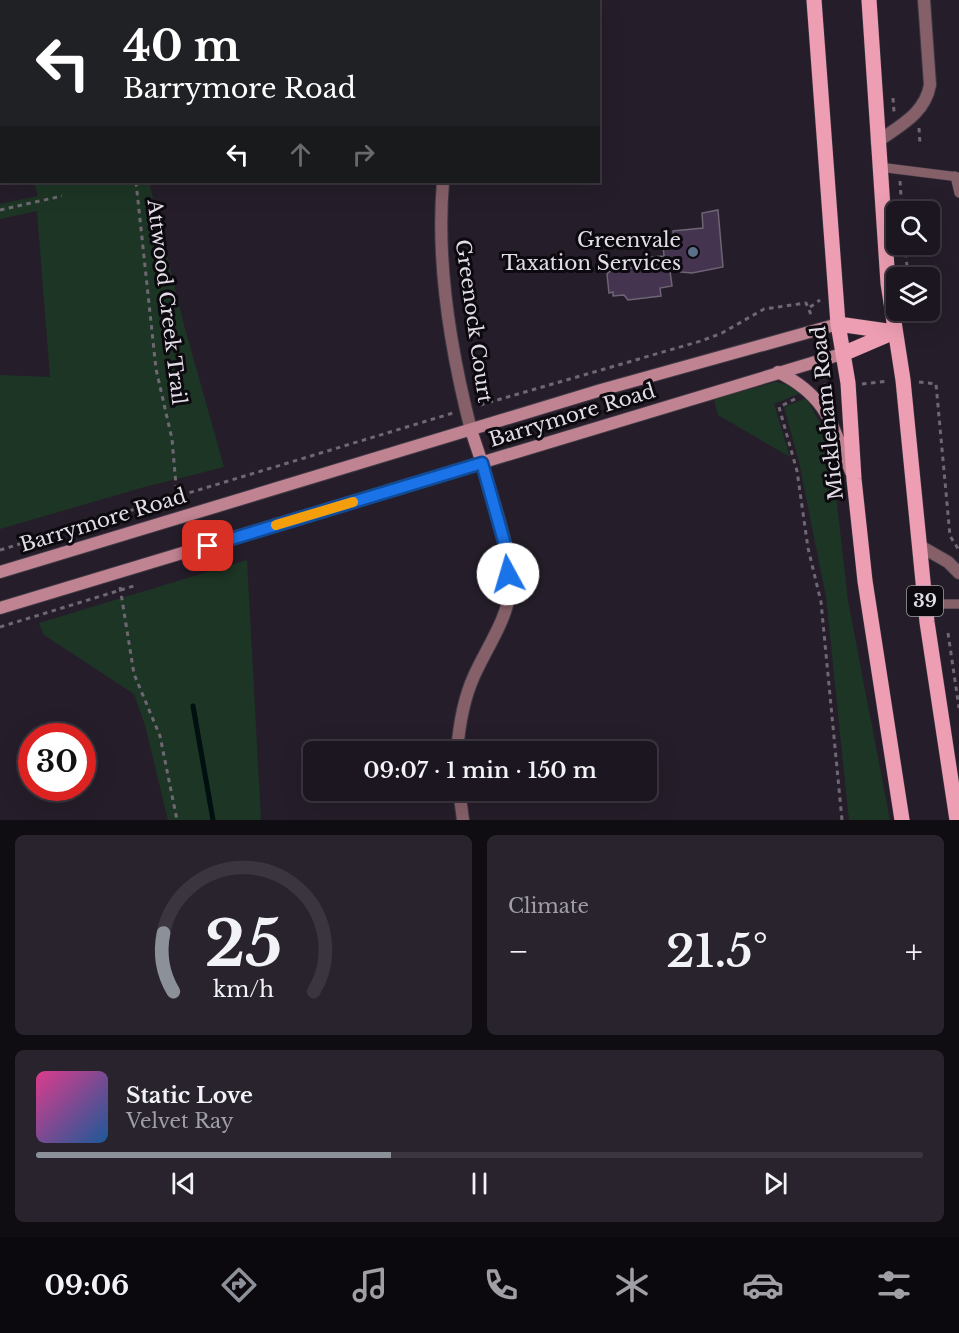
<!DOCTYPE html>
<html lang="en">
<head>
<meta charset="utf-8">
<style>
	body { margin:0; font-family:"Libre Baskerville",serif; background:#29232d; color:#f1f3f6; height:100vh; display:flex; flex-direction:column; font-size:22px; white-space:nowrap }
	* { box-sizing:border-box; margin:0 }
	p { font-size:20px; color:#a09fa5 }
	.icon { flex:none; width:33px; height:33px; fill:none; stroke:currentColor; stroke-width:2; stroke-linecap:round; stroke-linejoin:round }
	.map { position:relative; height:820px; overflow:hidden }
	.details { display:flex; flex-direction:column; gap:15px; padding:15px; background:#0f0c12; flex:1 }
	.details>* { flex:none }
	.guide { position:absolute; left:0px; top:0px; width:600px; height:183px; box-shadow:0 6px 24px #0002,0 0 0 2px #3a353e; background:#202124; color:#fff; overflow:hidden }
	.buttons { position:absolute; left:886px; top:201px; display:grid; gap:12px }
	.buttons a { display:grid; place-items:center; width:54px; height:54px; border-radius:9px; background:#1c1620; box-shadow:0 6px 24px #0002,0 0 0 2px #3a353e; font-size:30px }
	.speed { position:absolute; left:18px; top:723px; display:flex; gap:12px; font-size:30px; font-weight:700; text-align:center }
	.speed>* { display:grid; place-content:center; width:78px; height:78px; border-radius:50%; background:#1c1620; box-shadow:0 6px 24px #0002,0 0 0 2px #3a353e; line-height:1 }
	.speed .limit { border:9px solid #d22; background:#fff; color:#111 }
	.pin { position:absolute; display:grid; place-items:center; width:51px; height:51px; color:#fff; margin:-26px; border-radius:12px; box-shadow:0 3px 9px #0006 }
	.me { position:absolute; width:66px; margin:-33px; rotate:354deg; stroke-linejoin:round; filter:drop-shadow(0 0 4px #0008) }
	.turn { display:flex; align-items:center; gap:21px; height:126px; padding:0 24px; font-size:27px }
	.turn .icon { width:78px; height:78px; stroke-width:2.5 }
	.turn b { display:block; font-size:42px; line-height:51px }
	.lanes { display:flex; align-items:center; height:57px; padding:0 24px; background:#0003; justify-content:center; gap:30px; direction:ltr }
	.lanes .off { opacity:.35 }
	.big { font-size:45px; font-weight:600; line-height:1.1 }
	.details .card { flex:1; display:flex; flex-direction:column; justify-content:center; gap:9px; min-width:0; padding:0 21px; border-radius:9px; background:#29232d }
	.details .dial { align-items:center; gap:0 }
	.dial svg { height:156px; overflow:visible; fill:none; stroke:#3a353e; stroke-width:7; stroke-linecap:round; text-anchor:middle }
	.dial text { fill:#f1f3f6; stroke:none }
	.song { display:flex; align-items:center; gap:18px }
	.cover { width:72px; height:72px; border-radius:9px; background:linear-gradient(135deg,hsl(330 70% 55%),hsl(210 70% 35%)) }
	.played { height:6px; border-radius:3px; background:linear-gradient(90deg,#8c9099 40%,#3a353e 40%) }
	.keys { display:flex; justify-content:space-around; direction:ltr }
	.heat { display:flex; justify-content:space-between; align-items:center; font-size:33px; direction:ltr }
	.details .tiles { flex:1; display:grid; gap:15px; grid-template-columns:1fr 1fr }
	.card:last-child { grid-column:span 2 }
	.trip { position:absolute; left:303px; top:741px; width:354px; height:60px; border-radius:9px; background:#1c1620; box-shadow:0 6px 24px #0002,0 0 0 2px #3a353e; font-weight:600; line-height:60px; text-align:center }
	.tab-bar { display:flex; height:96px; justify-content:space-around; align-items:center; background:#0b090d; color:#a09fa5 }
	.tab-bar .icon { width:42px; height:42px }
	.tab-bar .current { color:#8c9099 }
	.tab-bar b { font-size:27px; color:#f1f3f6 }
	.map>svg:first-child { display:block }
</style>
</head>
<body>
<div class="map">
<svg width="959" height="820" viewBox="0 0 959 820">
	<rect width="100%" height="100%" fill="#251e2a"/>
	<!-- green -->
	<path fill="#1d3525" d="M 0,0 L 95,1 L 2,2 L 1,107 Z
		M 34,182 L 149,182 L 184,325 L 224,467 L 141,488 L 0,529 L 0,375 L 50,377 L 37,211 L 0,219 L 0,204 L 38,196 Z
		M 776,382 L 788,385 L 801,393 L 774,404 L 790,457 L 718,415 L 714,399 Z
		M 806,398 L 824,430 L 833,468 L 848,601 L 890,820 L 849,820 L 826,597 L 799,462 L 784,407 Z
		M 247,560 L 261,820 L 168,820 L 145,725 L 134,694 L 44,635 L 39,623 Z"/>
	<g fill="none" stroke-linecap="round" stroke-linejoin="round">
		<!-- stream -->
		<path stroke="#000f0f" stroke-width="5" d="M 193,706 L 213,820"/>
	</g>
	<!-- building -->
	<path fill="#453450" stroke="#6d6574" stroke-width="1.5" d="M 718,210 L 723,267 L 692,273 L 670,271 L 672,286 L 660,288 L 661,296 L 628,300 L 624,295 L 613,296 L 613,292 L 609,293 L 607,274 L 610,271 L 652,265 L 652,257 L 664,256 L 663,246 L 674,246 L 673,231 L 703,228 L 702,213 Z"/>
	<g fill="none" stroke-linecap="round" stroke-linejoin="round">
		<defs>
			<path id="lane" d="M 879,167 L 959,177
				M 955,176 L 959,193
				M 925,604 L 959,604"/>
			<path id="street" d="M 458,2 L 458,0
				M 877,142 C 899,126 925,114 930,85 L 924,0
				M 443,182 C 436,262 451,352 471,430
				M 920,546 L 948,562 L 959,573
				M 457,752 C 459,726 463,700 474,676 C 485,651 504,624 509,597 C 516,560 492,499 482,463
				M 459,790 L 463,820"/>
			<path id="secondary" d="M 778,372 C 827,396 832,425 851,472
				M 471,430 L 482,463
				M 0,572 L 601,390 L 838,324
				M 0,608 L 845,353"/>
			<path id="primary" d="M 814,0 L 838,324 L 848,383 L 854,479 L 865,581 L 902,820
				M 869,0 L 888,283 L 903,380 L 927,622 L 957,820
				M 838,324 L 894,332
				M 845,353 L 894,332"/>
		</defs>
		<!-- lane casing -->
		<use href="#lane" stroke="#3f3944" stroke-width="10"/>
		<!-- street casing -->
		<use href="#street" stroke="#3f3944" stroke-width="14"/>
		<!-- secondary casing -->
		<use href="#secondary" stroke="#3f3944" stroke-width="14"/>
		<!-- primary casing -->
		<use href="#primary" stroke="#3f3944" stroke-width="16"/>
		<!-- path -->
		<path stroke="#6f6873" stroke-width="3" stroke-dasharray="4.5 4.5" stroke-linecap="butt" d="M 71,0 L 71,2
			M 893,98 L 894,112
			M 919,128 L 920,144
			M 900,181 L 902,212
			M 136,182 L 156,369 L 172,439 L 177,497
			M 0,210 L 62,196
			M 905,244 L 908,278
			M 810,307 L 820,300
			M 919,382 L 936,384 L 950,536 L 959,550
			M 862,384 L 888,381
			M 822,386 L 825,385 L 824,374
			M 795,399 L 779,407 L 797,471 L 808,548 L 821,602 L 842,820
			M 480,405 L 701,341 L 722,333 L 764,309 L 806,303 L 812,317
			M 0,550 L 453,413
			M 120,587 L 134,674 L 160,736 L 177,820
			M 0,627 L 137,585
			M 948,633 L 959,708"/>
		<!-- lane -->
		<use href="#lane" stroke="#866069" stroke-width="9"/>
		<!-- street -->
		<use href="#street" stroke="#866069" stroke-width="12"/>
		<!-- secondary -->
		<use href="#secondary" stroke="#c08392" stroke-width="12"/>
		<!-- primary -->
		<use href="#primary" stroke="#ed9eb2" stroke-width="15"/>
	</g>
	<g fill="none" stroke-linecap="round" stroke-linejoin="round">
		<defs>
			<path id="route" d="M 208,546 L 482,463 L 507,552 L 508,574"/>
		</defs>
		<!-- route casing -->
		<use href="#route" stroke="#114b97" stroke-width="15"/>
		<!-- route -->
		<use href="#route" stroke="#1a73e8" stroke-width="10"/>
		<!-- slow -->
		<path stroke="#f59e0b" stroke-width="10" d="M 276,525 L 353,502"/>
	</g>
	<!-- markers -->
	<circle fill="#5c6f8a" stroke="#0c090f" stroke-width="2" cx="693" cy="252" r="6"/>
	<g text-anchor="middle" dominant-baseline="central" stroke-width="6" stroke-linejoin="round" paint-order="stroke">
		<!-- shield labels -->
		<rect fill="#0c090f" stroke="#a29da6" stroke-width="1.5" x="907" y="586" width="36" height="30" rx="4.5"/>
		<g font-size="18" font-weight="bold" fill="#e2dde6">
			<text x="925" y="601">39</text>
		</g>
		<!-- poi labels -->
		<g font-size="20" fill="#e2dde6" stroke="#0c090f" text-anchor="end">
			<text x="681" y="240">Greenvale<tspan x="681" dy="23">Taxation Services</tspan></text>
		</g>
		<!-- street labels -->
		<g font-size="20" fill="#e2dde6" stroke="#0c090f">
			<text transform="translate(167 302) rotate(83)">Attwood Creek Trail</text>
			<text transform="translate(474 321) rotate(82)">Greenock Court</text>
			<text transform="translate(827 413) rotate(-96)">Mickleham Road</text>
			<text transform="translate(572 415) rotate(-17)">Barrymore Road</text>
			<text transform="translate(103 520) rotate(-17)">Barrymore Road</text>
		</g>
	</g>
</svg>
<div class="buttons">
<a><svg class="icon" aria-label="search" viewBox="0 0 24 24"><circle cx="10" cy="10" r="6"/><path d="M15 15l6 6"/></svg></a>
<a><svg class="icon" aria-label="layers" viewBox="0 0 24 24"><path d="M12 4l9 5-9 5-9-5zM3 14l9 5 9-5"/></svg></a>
</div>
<div class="speed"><div class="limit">30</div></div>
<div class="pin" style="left:208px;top:546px;background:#d93025"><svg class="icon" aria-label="arrive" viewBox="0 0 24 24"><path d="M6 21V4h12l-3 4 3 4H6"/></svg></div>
<svg class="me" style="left:508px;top:574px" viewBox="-20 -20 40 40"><circle r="19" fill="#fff"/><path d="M0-13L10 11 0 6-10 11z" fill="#1a73e8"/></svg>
<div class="trip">09:07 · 1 min · 150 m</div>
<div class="guide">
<div class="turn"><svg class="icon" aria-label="left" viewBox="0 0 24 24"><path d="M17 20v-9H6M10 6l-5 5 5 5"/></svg><div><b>40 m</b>Barrymore Road</div></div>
<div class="lanes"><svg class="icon" aria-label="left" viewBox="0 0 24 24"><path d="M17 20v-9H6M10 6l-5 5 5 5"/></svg><svg class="icon off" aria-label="ahead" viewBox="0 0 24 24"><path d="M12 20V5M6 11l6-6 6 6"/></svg><svg class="icon off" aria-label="right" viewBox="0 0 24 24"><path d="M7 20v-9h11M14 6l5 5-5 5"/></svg></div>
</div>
</div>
<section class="details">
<div class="tiles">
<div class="card dial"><svg viewBox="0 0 100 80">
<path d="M14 69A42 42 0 1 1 86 69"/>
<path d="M14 69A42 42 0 0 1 9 39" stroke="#8c9099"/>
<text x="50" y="56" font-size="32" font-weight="700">25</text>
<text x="50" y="72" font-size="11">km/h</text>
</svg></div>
<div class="card"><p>Climate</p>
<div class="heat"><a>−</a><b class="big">21.5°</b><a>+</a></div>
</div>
<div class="card">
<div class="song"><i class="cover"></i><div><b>Static Love</b><p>Velvet Ray</p></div></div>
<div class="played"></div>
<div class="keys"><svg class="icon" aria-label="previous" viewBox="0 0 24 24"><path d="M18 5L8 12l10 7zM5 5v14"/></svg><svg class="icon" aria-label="pause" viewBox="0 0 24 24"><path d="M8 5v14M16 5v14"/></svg><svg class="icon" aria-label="next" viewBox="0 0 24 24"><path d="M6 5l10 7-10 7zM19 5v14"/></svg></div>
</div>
</div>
</section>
<nav class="tab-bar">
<b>09:06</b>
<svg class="icon current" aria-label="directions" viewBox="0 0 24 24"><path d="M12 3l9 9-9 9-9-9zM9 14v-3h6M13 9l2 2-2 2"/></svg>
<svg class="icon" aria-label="music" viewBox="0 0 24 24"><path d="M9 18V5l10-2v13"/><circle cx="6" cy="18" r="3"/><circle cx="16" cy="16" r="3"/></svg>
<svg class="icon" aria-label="phone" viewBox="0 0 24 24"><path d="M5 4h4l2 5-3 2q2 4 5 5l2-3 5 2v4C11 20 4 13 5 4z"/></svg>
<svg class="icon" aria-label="climate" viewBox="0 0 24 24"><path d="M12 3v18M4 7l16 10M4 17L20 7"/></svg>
<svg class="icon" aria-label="car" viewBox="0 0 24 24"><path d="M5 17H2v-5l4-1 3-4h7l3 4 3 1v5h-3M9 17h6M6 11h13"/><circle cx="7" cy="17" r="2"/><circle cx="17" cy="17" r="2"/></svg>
<svg class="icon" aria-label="filters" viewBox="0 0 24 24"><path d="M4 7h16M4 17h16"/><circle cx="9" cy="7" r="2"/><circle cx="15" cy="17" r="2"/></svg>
</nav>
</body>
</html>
